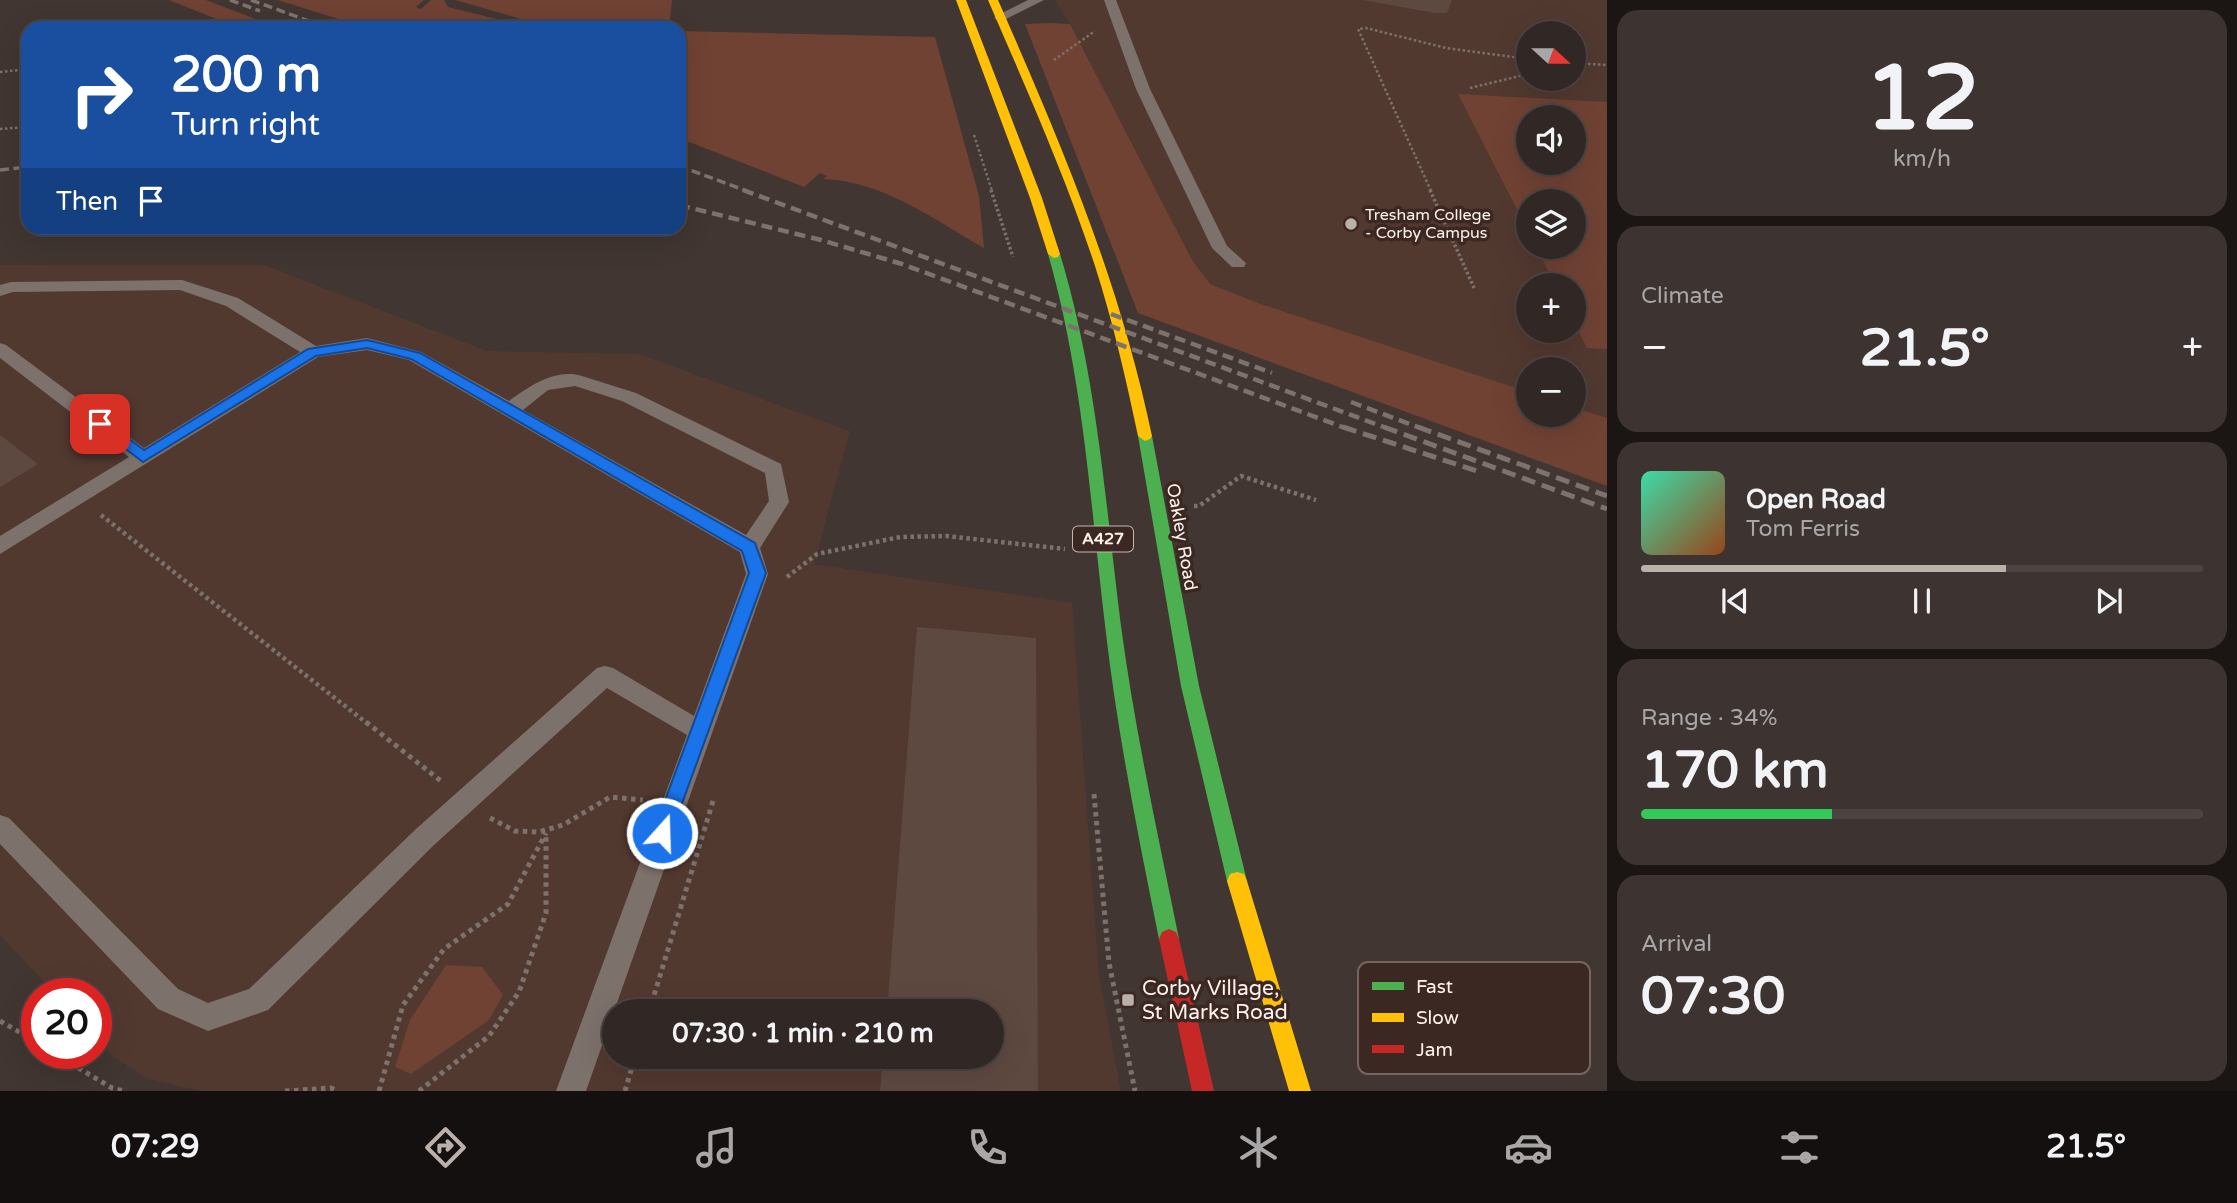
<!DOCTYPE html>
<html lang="en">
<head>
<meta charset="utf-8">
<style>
	body { margin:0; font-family:"Varela Round",sans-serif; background:#3d3432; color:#f1f3f6; height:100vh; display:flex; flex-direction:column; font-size:26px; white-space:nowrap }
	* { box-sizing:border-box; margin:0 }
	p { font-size:23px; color:#a8a6a7 }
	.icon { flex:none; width:38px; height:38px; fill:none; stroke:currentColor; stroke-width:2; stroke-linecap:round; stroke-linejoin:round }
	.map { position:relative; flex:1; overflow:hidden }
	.sheet { display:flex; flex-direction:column; gap:10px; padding:10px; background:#1b1614; width:630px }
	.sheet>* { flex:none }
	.hud { position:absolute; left:21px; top:21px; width:665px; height:214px; border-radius:21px; box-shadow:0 7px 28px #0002,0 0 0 2px #4c4442; background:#1a4fa0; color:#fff; overflow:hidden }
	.needle { width:46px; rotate:111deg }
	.buttons { position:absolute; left:1516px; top:21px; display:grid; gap:14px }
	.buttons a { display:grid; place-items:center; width:70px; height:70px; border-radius:50%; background:#312825; box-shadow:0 7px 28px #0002,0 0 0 2px #4c4442; font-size:35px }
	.speed { position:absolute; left:21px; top:978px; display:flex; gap:14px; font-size:35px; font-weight:700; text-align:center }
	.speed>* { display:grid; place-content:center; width:91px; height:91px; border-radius:50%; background:#312825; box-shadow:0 7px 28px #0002,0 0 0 2px #4c4442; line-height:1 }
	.speed .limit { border:10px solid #d22; background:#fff; color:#111 }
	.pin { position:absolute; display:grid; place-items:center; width:60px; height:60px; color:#fff; margin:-30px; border-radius:14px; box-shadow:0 4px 10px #0006 }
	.me { position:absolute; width:77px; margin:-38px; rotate:20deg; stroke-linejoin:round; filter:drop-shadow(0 0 5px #0008) }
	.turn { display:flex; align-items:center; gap:24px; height:147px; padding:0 35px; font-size:32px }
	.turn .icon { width:91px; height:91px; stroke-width:2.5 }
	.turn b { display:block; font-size:49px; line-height:60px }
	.then { display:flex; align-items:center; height:66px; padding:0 35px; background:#0003; gap:14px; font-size:26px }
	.big { font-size:52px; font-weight:700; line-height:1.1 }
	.sheet .tile { flex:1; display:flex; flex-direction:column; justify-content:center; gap:10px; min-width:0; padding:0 24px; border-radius:21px; background:#3d3432 }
	.sheet .dial { align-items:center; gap:0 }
	.dial b { font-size:91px; line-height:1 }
	.song { display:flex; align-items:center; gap:21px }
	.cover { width:84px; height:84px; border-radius:10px; background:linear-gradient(135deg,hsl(160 70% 55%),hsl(20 70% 35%)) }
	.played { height:7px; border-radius:4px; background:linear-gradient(90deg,#bcb0ab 65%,#4c4442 65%) }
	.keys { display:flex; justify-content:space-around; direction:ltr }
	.heat { display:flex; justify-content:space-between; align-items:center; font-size:38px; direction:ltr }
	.charge { height:10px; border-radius:5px; background:linear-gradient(90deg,#34c759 34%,#4c4442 0) }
	.trip { position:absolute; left:602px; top:999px; width:402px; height:70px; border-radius:35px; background:#312825; box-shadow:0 7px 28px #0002,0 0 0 2px #4c4442; font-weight:700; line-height:70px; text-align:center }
	.menu { display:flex; height:112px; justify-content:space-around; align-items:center; background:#14100f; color:#a8a6a7 }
	.menu .icon { width:49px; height:49px }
	.menu .active { color:#bcb0ab }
	.menu b { font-size:32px; color:#f1f3f6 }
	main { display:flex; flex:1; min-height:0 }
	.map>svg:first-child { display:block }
</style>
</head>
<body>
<main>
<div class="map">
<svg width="1607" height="1091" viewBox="0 0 1607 1091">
	<rect width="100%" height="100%" fill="#413631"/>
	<!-- built -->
	<path fill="#523930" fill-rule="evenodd" d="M 1055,0 L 1607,0 L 1607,418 L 1573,407 L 1573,369 L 1528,369 L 1528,392 L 1258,303 L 1210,284 L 1192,260 L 1070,24 ZM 1528,33 L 1573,33 L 1573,79 L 1528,79 ZM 1528,117 L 1573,117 L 1573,163 L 1528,163 ZM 1528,201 L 1573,201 L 1573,247 L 1528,247 ZM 1528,285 L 1573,285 L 1573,331 L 1528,331 Z
		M 0,265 L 264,265 L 487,351 L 639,354 L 850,431 L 814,564 L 1072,603 L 1099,976 L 1121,1091 L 202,1091 L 148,1079 L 111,1055 L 96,1039 L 96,994 L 55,994 L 0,935 ZM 614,1012 L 992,1012 L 992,1057 L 614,1057 Z"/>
	<!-- green -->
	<path fill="#704234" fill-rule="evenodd" d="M 169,0 L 206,0 L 279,28 L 239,28 Z
		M 278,0 L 424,0 L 416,7 L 421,9 L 431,0 L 444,0 L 448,7 L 533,28 L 367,28 Z
		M 455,0 L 672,0 L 669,28 L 553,28 Z
		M 1050,23 L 1070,24 L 1192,260 L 1210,284 L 1258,303 L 1528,392 L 1528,415 L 1573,415 L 1573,407 L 1607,418 L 1607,486 L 1138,313 L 1025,24 Z
		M 679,31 L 935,37 L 979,196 L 984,248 C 933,219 883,181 823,179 L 827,176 L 820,173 L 804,187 L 679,138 Z
		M 1458,94 L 1607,102 L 1607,349 L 1587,348 L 1573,320 L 1573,285 L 1555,285 L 1536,247 L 1573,247 L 1573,201 L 1528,201 L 1528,231 ZM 1573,117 L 1573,163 L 1528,163 L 1528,117 Z
		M 446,965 L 482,967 L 503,995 L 489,1020 L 411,1074 L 395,1067 L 410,1020 Z"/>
	<!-- building -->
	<path fill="#5e4941" d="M 1363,0 L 1452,0 L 1447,13 L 1435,13 Z
		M 0,435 L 38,464 L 0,487 Z
		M 917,627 L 1036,638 L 1038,1091 L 880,1091 L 883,1057 L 992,1057 L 992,1012 L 887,1012 Z"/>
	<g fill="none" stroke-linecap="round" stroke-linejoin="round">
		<!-- path-far3 -->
		<path stroke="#7c716d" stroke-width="2.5" stroke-dasharray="2.5 2.5" stroke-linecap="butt" d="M 1054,60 L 1095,31
			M 1573,63 L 1607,65
			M 0,72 L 28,69
			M 1470,88 L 1528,74
			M 0,129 L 28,127
			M 974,135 L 992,191
			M 1431,191 L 1358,29 L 1366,28 L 1446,48 L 1528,59"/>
		<!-- path-far2 -->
		<path stroke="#7c716d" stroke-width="3.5" stroke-dasharray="2.5 2.5" stroke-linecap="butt" d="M 991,190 L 1013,257
			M 1430,190 L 1475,290"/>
		<!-- path-far1 -->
		<path stroke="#7c716d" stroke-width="4.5" stroke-dasharray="3.5 3.5" stroke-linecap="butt" d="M 1194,506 L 1199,506 L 1241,476 L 1316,500
			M 101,515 L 368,724
			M 787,577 L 817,554 L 900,537 L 946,536 L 1065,549"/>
		<!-- path -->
		<path stroke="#7c716d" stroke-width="5" stroke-dasharray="4.5 4.5" stroke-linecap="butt" d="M 366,722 L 441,781
			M 1094,794 L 1109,963 L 1135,1091
			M 490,818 L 515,831 L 539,832 L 563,825 L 610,797 L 643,800
			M 649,1012 L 713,801
			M 0,1021 L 37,1042
			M 55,1054 L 112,1088 L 124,1091
			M 285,1091 L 331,1088 L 337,1091
			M 379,1091 L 403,1005 L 444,949 L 508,904 L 546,833
			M 419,1091 L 489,1036 L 519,992 L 546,913 L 546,834
			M 625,1091 L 635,1057"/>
		<!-- lane -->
		<path fill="#7d716c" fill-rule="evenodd" d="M 1028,0 L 1044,0 L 1004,20 L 996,20 L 994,17 Z
			M 1104,0 L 1116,0 L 1150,89 L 1227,246 L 1246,263 L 1244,267 L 1232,267 L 1212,248 L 1136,89 Z
			M 182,280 L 238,298 L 316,346 L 367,338 L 421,352 L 509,401 C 530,386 555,368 582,376 L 636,393 L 781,464 L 789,502 L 760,548 L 768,574 L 586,1091 L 556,1091 L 687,735 L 607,688 L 434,845 L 268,1010 L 208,1031 L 158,1009 L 0,844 L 0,815 L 9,818 L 178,989 L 208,1003 L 249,989 L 416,829 L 597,668 L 605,666 L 613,668 L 694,716 L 746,574 L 740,552 L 409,360 L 367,350 L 318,357 L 0,554 L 0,536 L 129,457 L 0,358 L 0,343 L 6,345 L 144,448 L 300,352 L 226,306 L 180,290 L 13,292 L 0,296 L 0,285 L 11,282 ZM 575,386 L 622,401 L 765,473 L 769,501 L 746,535 L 523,410 L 548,390 Z"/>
		<!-- fast -->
		<path fill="#4caf50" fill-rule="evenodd" d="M 1054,250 L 1060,254 C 1097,376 1105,500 1121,626 C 1135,731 1158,835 1179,939 L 1176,946 L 1169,949 L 1162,946 L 1159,939 C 1138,835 1117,731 1105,625 C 1090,500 1083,376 1048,254 Z
			M 1145,431 L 1152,436 L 1199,686 L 1247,881 L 1244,888 L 1237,890 L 1230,888 L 1227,881 L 1181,686 L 1138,436 Z"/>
		<!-- slow -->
		<path fill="#ffc107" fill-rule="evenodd" d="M 956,0 L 966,0 L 1042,198 L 1060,254 L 1058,257 L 1054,258 L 1048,254 L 1030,198 Z
			M 988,0 L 998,0 C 1062,146 1119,279 1152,436 L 1150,439 L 1145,441 L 1138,436 C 1126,379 1113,322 1095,266 C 1065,175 1026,88 988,0 Z
			M 1237,872 L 1244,874 L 1247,881 L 1311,1091 L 1289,1091 L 1227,881 L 1230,874 Z"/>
		<!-- jam -->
		<path fill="#c62828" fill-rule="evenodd" d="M 1169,929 L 1176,932 L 1179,939 L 1214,1091 L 1192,1091 L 1159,939 L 1162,932 Z"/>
		<!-- rail-far2 -->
		<path stroke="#7d726d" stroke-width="3.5" stroke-dasharray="9 4.5" stroke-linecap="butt" d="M 230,0 L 260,11
			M 251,0 L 328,28
			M 679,166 L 747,191
			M 0,170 L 28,167"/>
		<!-- rail-far1 -->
		<path stroke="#7d726d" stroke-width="4.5" stroke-dasharray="11 6" stroke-linecap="butt" d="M 743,190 L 1389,429
			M 679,205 L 821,240 L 902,264 L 1348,429
			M 1111,314 L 1272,373
			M 1351,402 L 1423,429"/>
		<!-- rail -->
		<path stroke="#7d726d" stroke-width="5" stroke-dasharray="14 7" stroke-linecap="butt" d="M 1343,427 L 1477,471
			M 1384,427 L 1607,509
			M 1418,427 L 1607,496"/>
	</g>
	<!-- route -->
	<path fill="#1a73e8" stroke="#114b97" stroke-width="2" d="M 367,340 L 420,353 L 755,543 L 766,573 L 669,839 L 662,842 L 655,839 L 653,833 L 749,573 L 742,551 L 411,359 L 367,348 L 316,356 L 143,462 L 93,424 L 100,419 L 105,421 L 144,450 L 308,349 Z"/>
	<!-- markers -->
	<g fill="#bcb0ab" stroke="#3c2822" stroke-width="2.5">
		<circle cx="1351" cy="224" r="7"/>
		<rect x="1121" y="993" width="14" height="14" rx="3.5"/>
	</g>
	<g text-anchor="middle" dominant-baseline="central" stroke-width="7" stroke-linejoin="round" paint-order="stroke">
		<!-- far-poi labels -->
		<g font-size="16" fill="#fff1ec" stroke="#3c2822" text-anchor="start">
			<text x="1365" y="215">Tresham College<tspan x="1365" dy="18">- Corby Campus</tspan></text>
		</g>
		<!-- shield labels -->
		<rect fill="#3c2822" stroke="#c4b5af" stroke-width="2" x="1073" y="526.5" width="60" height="25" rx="5"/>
		<g font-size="16" font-weight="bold" fill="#fff1ec">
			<text x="1103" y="539">A427</text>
		</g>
		<!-- street labels -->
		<g font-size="18" fill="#fff1ec" stroke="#3c2822">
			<text transform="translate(1182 537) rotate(80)">Oakley Road</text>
		</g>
		<!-- near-poi labels -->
		<g font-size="21" fill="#fff1ec" stroke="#3c2822" text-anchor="start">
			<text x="1142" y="988">Corby Village,<tspan x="1142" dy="24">St Marks Road</tspan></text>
		</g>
	</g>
	<!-- legend -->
	<rect x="1358" y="962" width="232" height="112" rx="10" fill="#3c2822" stroke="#76645f" stroke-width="2"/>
	<rect x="1372" y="982" width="32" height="8" fill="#4caf50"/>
	<rect x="1372" y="1013" width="32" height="9" fill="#ffc107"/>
	<rect x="1372" y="1045" width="32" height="8" fill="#c62828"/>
	<g font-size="19" fill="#fff1ec">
		<text x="1416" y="993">Fast</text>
		<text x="1416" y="1024">Slow</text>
		<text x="1416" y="1056">Jam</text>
	</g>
</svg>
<div class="buttons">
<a><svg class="needle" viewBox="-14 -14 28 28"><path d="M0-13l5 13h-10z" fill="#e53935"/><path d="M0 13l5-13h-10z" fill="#a8a6a7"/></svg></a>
<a><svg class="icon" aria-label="sound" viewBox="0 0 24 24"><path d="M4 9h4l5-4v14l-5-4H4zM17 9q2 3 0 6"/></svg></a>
<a><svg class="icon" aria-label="layers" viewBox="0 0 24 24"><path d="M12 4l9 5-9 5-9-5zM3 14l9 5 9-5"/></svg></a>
<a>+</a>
<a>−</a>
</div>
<div class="speed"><div class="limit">20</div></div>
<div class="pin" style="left:100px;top:424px;background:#d93025"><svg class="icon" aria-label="arrive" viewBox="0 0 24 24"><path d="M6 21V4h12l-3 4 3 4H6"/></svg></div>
<svg class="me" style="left:662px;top:833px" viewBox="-20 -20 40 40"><circle r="17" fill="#1a73e8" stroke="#fff" stroke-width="3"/><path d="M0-11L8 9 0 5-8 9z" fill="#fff"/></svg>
<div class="trip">07:30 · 1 min · 210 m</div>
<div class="hud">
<div class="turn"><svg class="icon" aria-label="right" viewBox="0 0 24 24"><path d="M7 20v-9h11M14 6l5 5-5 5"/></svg><div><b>200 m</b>Turn right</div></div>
<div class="then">Then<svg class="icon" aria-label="arrive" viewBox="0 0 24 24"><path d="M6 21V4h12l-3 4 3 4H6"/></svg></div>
</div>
</div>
<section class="sheet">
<div class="tile dial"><b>12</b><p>km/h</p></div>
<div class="tile"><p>Climate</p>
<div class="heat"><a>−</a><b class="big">21.5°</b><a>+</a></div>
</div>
<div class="tile">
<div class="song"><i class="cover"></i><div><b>Open Road</b><p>Tom Ferris</p></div></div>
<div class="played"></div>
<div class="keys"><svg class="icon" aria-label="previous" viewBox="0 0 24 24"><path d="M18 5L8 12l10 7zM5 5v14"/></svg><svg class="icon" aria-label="pause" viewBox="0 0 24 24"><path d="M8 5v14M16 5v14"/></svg><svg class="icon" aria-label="next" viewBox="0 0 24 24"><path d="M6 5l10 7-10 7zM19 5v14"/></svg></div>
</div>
<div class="tile"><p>Range · 34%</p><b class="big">170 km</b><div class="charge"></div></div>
<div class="tile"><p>Arrival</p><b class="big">07:30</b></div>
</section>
</main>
<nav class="menu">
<b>07:29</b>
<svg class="icon active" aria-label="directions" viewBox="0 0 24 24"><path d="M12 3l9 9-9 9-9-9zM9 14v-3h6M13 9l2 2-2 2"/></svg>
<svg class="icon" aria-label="music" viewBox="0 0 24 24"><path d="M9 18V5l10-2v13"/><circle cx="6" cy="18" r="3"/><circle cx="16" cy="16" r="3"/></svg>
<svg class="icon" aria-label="phone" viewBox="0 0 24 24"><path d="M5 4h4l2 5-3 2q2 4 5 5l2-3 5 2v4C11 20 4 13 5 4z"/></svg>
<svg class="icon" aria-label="climate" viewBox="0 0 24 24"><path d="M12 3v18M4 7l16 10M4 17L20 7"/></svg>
<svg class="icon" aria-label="car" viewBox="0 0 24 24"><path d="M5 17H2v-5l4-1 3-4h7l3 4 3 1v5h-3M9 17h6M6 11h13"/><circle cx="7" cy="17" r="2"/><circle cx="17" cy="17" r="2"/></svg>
<svg class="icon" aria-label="filters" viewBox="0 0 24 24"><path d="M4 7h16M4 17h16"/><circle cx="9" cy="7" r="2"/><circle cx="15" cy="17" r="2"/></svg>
<b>21.5°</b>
</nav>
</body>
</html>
